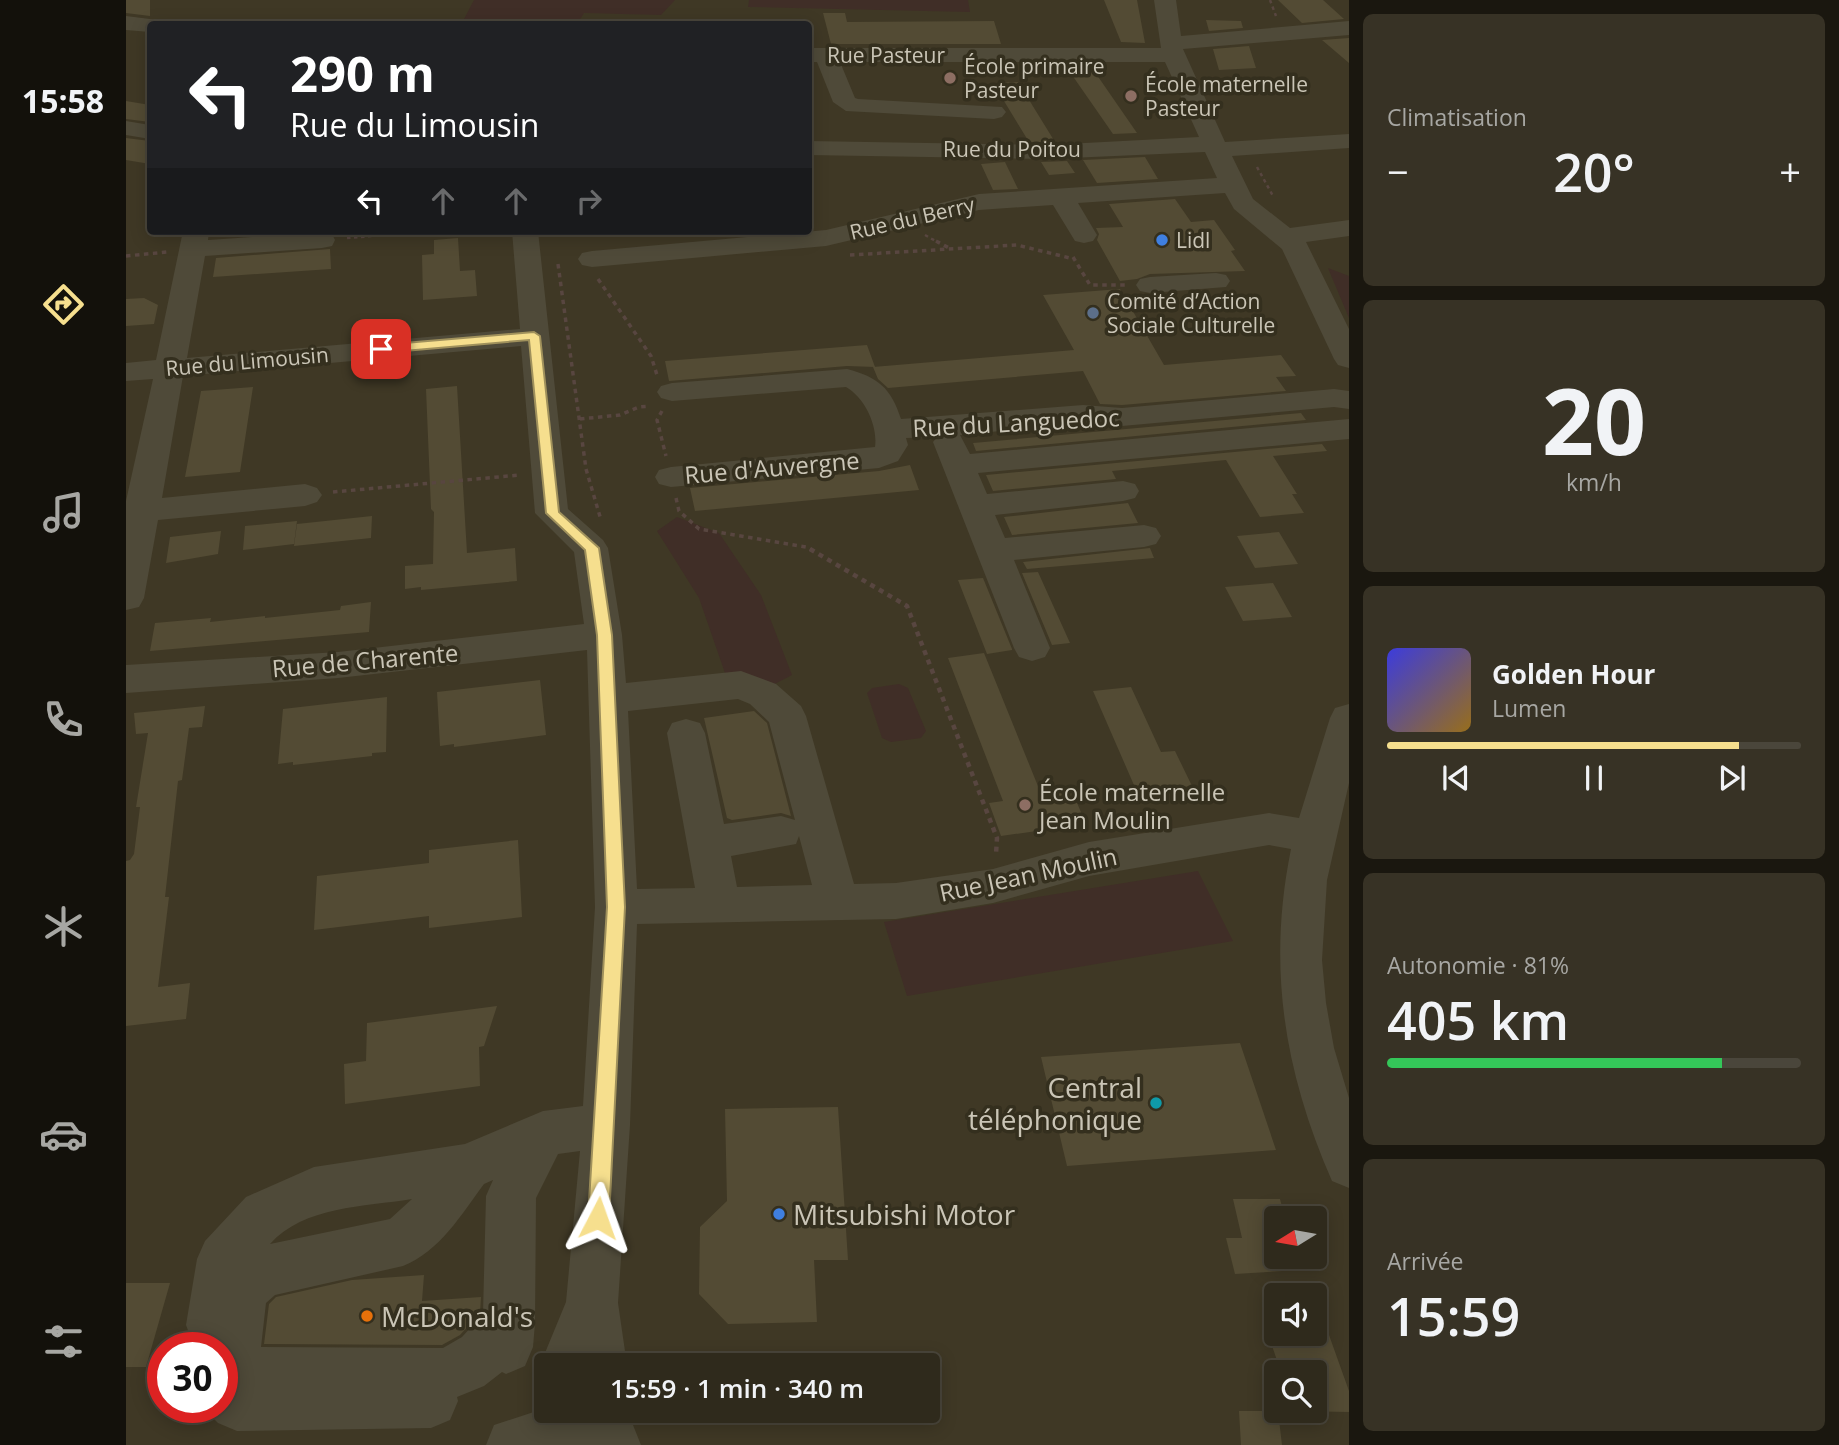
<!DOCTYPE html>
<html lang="fr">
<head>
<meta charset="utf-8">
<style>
	body { margin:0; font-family:"Open Sans",sans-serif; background:#373225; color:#f1f3f6; height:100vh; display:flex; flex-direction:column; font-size:26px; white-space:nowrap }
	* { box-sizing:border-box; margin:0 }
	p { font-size:23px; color:#a7a7a3 }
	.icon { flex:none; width:38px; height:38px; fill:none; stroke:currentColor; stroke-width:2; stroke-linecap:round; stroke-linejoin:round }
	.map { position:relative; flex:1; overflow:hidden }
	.panel { display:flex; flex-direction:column; gap:14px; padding:14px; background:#1a170f; width:490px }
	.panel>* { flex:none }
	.top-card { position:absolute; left:21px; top:21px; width:665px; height:214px; border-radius:7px; box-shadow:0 4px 18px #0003,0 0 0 2px #4a463b; background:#202124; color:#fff; overflow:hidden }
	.needle { width:46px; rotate:259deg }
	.controls { position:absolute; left:1138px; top:1206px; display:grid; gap:14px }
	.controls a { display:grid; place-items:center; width:63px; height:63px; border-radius:7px; background:#2f2a1c; box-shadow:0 4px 18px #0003,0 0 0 2px #4a463b; font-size:35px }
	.speed { position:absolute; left:21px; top:1332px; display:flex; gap:14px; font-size:35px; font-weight:700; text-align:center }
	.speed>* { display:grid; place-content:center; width:91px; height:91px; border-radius:50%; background:#2f2a1c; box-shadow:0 4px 18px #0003,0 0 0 2px #4a463b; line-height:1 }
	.speed .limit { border:10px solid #d22; background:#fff; color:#111 }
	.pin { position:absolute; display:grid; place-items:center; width:60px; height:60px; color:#fff; margin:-30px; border-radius:14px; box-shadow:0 4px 10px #0006 }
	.me { position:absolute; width:77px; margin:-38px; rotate:4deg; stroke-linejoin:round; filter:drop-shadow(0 0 5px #0008) }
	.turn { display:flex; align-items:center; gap:24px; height:147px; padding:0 28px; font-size:32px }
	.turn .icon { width:91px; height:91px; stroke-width:2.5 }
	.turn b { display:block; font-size:49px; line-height:60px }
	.lanes { display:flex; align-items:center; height:66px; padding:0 28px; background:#0003; justify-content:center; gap:35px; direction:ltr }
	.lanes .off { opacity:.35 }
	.big { font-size:52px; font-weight:600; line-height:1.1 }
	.panel .tile { flex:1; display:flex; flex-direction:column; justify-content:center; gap:10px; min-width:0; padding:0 24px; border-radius:10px; background:#373225 }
	.panel .dial { align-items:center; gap:0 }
	.dial b { font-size:91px; line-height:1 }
	.song { display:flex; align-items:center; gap:21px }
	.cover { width:84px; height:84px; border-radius:10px; background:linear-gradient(135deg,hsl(240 70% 55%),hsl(40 70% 35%)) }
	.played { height:7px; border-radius:4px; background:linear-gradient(90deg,#f6df8e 85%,#4a463b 85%) }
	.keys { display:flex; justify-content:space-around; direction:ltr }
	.heat { display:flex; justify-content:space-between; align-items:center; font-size:38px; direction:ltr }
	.charge { height:10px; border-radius:5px; background:linear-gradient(90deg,#34c759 81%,#4a463b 0) }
	.trip { position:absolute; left:408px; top:1353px; width:406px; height:70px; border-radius:7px; background:#2f2a1c; box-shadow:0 4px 18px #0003,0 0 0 2px #4a463b; font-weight:600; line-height:70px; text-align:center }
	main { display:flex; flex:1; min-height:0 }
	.tab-bar { display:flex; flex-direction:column; width:126px; justify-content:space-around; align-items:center; background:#13110b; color:#a7a7a3 }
	.tab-bar .icon { width:49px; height:49px }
	.tab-bar .current { color:#f6df8e }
	.tab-bar b { font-size:32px; color:#f1f3f6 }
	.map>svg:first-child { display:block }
</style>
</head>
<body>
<main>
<nav class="tab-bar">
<b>15:58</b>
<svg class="icon current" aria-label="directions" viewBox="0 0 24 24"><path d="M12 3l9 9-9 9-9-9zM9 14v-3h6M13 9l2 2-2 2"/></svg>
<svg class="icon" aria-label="music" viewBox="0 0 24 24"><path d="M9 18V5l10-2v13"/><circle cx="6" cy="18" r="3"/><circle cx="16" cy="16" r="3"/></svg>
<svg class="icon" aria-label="phone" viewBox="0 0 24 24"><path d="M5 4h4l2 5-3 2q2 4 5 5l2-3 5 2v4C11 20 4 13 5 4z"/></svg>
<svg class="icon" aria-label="climate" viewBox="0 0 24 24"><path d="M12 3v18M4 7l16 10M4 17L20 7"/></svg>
<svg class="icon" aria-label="car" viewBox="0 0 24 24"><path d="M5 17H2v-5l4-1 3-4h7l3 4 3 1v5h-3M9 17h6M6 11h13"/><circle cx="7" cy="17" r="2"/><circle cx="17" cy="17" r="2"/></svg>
<svg class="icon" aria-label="filters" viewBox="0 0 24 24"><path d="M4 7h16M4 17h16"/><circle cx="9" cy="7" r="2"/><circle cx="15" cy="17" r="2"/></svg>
</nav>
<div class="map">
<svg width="1223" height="1445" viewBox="0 0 1223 1445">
	<rect width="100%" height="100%" fill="#3f3825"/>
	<!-- green -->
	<path fill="#402e27" d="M 348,0 L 549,0 L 535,15 L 458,13 L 451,24 L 372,24 L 337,21 Z
		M 623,0 L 842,0 L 844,12 L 622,7 Z
		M 1202,268 L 1223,276 L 1223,318 Z
		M 551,517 L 593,533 L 635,595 L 666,675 L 641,688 L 600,676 L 573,598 L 531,531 Z
		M 773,684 L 782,688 L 800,731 L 795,738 L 765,742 L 756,738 L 741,693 L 746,688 Z
		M 1072,871 L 1107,941 L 781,996 L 758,922 Z"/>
	<!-- building -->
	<path fill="#534b34" d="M 0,0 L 24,0 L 24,16 L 0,13 Z
		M 978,0 L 1011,0 L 1019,43 L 995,42 Z
		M 1152,0 L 1197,0 L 1218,19 L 1176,23 Z
		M 697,13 L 719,13 L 721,22 L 868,21 L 875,44 L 705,44 Z
		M 1080,20 L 1115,21 L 1117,28 L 1083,31 Z
		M 1223,38 L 1223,63 L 1196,40 Z
		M 1123,46 L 1130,68 L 1093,70 L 1087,49 Z
		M 962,65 L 964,65 L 1011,133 L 987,134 L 946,75 Z
		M 892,82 L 929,142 L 903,142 L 867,83 Z
		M 0,101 L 24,105 L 24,122 L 0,119 Z
		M 0,138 L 24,141 L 24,164 L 0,160 Z
		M 1019,157 L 1032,179 L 971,183 L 957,160 Z
		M 941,161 L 949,173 L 923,175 L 915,162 Z
		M 879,162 L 892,189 L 867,190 L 855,164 Z
		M 1049,199 L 1065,222 L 1088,220 L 1109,250 L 1105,251 L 1119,271 L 1024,274 L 1011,279 L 994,281 L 971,240 L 973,234 L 970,228 L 997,227 L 983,204 Z
		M 94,231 L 173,231 L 93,237 Z
		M 332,238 L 334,271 L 349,270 L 351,296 L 297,300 L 296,255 L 308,254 L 308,240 Z
		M 204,249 L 205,269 L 87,277 L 90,258 Z
		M 994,289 L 1038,365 L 1155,355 L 1170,376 L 1150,377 L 1160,391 L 996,405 L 974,404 L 957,371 L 762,388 L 752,379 L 747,367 L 948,350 L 917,295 Z
		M 18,298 L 32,305 L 28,324 L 0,326 L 0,299 Z
		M 741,345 L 749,367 L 721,366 L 543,381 L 539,361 Z
		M 331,386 L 341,553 L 389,548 L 391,581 L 295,590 L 295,587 L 279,589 L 279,566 L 307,564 L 308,512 L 305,509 L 300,389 Z
		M 127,387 L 114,472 L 59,477 L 75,391 Z
		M 1175,413 L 1180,420 L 850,451 L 847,443 Z
		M 1196,444 L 1201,451 L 1147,456 L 1171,494 L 1166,494 L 1178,513 L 1134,517 L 1100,460 L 986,471 L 990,479 L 867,491 L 860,475 Z
		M 784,465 L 793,490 L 569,511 L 564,488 L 753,471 Z
		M 1002,503 L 1012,523 L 886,535 L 878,517 Z
		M 246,516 L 245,538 L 168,546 L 171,524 Z
		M 171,521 L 168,544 L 117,550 L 119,526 Z
		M 95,531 L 92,554 L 40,563 L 44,537 Z
		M 1153,532 L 1172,564 L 1129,568 L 1111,536 Z
		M 1024,548 L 1028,558 L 901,569 L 897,562 Z
		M 912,572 L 944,643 L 926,645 L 896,573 Z
		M 857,578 L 886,649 L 886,650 L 861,654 L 832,580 Z
		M 1147,583 L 1166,617 L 1117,621 L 1099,587 Z
		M 245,602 L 243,632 L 24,651 L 29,623 L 85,618 L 84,622 L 139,616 L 139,618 L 214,610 L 215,606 Z
		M 858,653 L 916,796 L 946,791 L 960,824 L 875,836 L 863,803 L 877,801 L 822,658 Z
		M 414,680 L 420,735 L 328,747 L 328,744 L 314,746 L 311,692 Z
		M 1005,687 L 1035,752 L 1049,751 L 1066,786 L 1011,792 L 967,691 Z
		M 261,697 L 260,752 L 246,753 L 246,756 L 167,765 L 167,762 L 152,764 L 157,709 Z
		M 79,706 L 76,727 L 63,728 L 56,780 L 52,781 L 39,897 L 43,897 L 32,987 L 64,983 L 60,1019 L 0,1026 L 0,861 L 4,860 L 8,854 L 14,807 L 10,807 L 22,733 L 10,734 L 8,713 Z
		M 628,711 L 641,723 L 665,816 L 655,813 L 606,820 L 601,818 L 578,718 Z
		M 392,840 L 396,917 L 303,928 L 303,916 L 188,930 L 191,876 L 303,863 L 303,850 Z
		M 371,1006 L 358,1046 L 353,1047 L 354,1086 L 219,1104 L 218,1064 L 240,1061 L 241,1023 Z
		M 1114,1043 L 1150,1150 L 941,1166 L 915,1057 Z
		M 712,1107 L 722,1260 L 688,1260 L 691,1322 L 602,1324 L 573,1294 L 574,1227 L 601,1201 L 599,1109 Z
		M 1107,1199 L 1154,1199 L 1159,1218 L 1150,1218 L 1150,1256 L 1169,1256 L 1173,1270 L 1109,1274 L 1100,1238 L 1116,1238 Z
		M 298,1275 L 296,1301 L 355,1297 L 354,1313 L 334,1335 L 316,1345 L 138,1344 L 143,1304 L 150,1297 L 226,1280 Z
		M 0,1283 L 44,1283 L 20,1367 L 0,1367 Z
		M 1203,1335 L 1223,1391 L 1223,1412 L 1167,1411 L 1188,1410 L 1188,1372 L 1155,1372 L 1144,1340 Z
		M 1113,1411 L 1152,1411 L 1156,1445 L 1115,1445 Z"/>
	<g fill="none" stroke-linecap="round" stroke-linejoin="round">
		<!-- path-far2 -->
		<path stroke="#584640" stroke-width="2.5" stroke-dasharray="3.5 3.5" stroke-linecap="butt" d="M 1144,0 L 1150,16
			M 1131,167 L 1147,196
			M 799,235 L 813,243
			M 221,238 L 311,231"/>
		<!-- path-far1 -->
		<path stroke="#584640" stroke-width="3.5" stroke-dasharray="4.5 4.5" stroke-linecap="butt" d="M 810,241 L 825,249
			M 724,255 L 891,245 L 948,259
			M 0,256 L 41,252
			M 947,257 L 964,285 L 999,285
			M 432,264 L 460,469 L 475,520
			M 472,279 L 525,356 L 531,375
			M 536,411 L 531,420 L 540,456
			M 454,419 L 494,415 L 513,407 L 524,406
			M 207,492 L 394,475
			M 550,498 L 553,511 L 573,529 L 680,547 L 687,551"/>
		<!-- path -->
		<path stroke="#584640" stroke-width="4.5" stroke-dasharray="5 5" stroke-linecap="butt" d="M 684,549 L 781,606 L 871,838 L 870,854"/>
		<!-- minor -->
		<path fill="#4f4a39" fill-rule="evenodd" d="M 1028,0 L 1050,0 L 1055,36 L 1223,21 L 1223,35 L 1057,49 L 1099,142 L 1223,134 L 1223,148 L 1106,156 L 1127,199 L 1164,228 L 1223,220 L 1223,236 L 1180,242 L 1223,329 L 1223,368 L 1212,365 L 1208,359 L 1156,249 L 1108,209 L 1099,193 L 952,203 L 971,235 L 967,241 L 958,243 L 949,241 L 927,205 L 853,210 L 700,246 L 466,267 L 456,265 L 452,259 L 456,253 L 466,251 L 700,230 L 853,194 L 1091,178 L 1079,152 L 921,159 L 682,155 L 682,141 L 921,145 L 1073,137 L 1039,62 L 714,62 L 729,98 L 732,99 L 876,107 L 880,112 L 876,117 L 868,119 L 720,111 L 707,102 L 691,62 L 682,62 L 682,48 L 1035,48 Z
			M 0,16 L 32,20 L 35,24 L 24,24 L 24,32 L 0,30 Z
			M 0,121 L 24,125 L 24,139 L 0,135 Z
			M 57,231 L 83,231 L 82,240 L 196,232 L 206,234 L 209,240 L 206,246 L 196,248 L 79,256 L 61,358 L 394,329 L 386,231 L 412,231 L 442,509 L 477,540 L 482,548 L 496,635 L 500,683 L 615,671 L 650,684 L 675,706 L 680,716 L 728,884 L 770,883 L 867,869 L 963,842 L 1143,813 L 1173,818 L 1204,718 L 1209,708 L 1223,704 L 1223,783 L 1201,880 L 1196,960 L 1200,1003 L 1208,1048 L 1223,1098 L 1223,1188 L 1206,1181 C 1158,1071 1141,967 1165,849 L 1143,845 L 963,876 L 867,903 L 770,919 L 511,924 L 504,1125 L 492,1303 L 501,1365 L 420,1365 L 420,1379 L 414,1365 L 440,1302 L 454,1151 L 432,1154 L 410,1198 L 409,1323 L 407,1347 L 399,1366 L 380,1374 L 376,1372 L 358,1386 L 331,1397 L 332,1401 L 324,1420 L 305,1428 L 111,1431 L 92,1423 L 76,1407 L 96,1407 L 96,1348 L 76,1348 L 67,1344 L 60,1325 L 71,1259 L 79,1241 L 120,1197 L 188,1167 L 339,1144 L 417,1111 L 457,1106 L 469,907 L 461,650 L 212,678 L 0,693 L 0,665 L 212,652 L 458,624 L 448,552 L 409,513 L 395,346 L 57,376 L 36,498 L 179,484 L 191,488 L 196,495 L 191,502 L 179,506 L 32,520 L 18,598 L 13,607 L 0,610 L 0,501 L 27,379 L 0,381 L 0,363 L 30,360 ZM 612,699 L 624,704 L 643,722 L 669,820 L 655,816 L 598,824 L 579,733 L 574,723 L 560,719 L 546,723 L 541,733 L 569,888 L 511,889 L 502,711 ZM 673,836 L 686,885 L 611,887 L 605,856 L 670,844 ZM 367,1180 L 360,1196 L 357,1314 L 336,1337 L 317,1348 L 135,1347 L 140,1303 L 149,1295 L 277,1266 C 314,1251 335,1215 358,1184 ZM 286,1199 L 264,1219 L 144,1244 C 178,1206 238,1207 286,1199 Z
			M 1090,273 L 1100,275 L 1104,281 L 1100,287 L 1024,293 L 1014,291 L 1010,285 L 1014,279 L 1024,277 Z
			M 721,369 C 752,377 765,388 775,419 L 957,405 L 996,408 L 1208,389 L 1223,391 L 1223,409 L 1208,407 L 996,426 L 957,423 L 834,435 L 844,454 L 1223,419 L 1223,439 L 852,473 L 861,494 L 997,481 L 1009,484 L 1013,491 L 1009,498 L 997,501 L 869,515 L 879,538 L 1018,525 L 1030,528 L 1035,536 L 1030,544 L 1018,547 L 888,560 L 924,648 L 919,657 L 906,661 L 893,657 L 888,648 L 807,442 L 811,437 L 780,438 L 782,445 L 772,461 L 753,468 L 545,487 L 533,484 L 529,477 L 533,470 L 545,467 L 749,447 C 752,426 739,398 720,387 L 546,401 L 535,398 L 531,392 L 535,386 L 546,383 Z
			M 420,1408 L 420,1410 L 475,1410 L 507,1425 L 515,1445 L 360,1445 L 368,1425 Z"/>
	</g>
	<!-- route -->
	<path fill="#f6df8e" stroke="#a0915c" stroke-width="2" d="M 408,332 L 414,336 L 433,512 L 473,548 L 486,635 L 499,907 L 483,1218 L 480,1226 L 472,1229 L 465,1226 L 462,1218 L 481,907 L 471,635 L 459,550 L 420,513 L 403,340 L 255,353 L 249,349 L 255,345 Z"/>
	<!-- markers -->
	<g fill="#8d6e63" stroke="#342f1e" stroke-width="2.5">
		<circle cx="824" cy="78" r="7"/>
		<circle cx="1005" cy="96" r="7"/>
		<circle cx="899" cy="805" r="7"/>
	</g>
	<g fill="#3f7fe0" stroke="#342f1e" stroke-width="2.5">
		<circle cx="1036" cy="240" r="7"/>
		<circle cx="653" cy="1214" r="7"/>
	</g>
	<circle fill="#5c6f8a" stroke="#342f1e" stroke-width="2.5" cx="967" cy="313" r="7"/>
	<circle fill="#0f9aa8" stroke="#342f1e" stroke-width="2.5" cx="1030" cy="1103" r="7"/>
	<circle fill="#e8710a" stroke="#342f1e" stroke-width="2.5" cx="241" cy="1316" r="7"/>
	<g text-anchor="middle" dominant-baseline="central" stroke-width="7" stroke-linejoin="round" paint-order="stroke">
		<!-- far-street labels -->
		<g font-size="21" fill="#cac5b6" stroke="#342f1e">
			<text x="760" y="55">Rue Pasteur</text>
			<text x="886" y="149">Rue du Poitou</text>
			<text transform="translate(786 218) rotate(-13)">Rue du Berry</text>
			<text transform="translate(121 361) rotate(-5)">Rue du Limousin</text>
		</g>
		<!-- far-poi labels -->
		<g font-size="21" fill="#cac5b6" stroke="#342f1e" text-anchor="start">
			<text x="838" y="66">École primaire<tspan x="838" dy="24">Pasteur</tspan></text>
			<text x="1019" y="84">École maternelle<tspan x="1019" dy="24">Pasteur</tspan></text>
			<text x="1050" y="240">Lidl</text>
			<text x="981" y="301">Comité d’Action<tspan x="981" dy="24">Sociale Culturelle</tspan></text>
		</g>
		<!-- street labels -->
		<g font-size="24" fill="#cac5b6" stroke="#342f1e">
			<text transform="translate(890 422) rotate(-3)">Rue du Languedoc</text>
			<text transform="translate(646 467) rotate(-5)">Rue d'Auvergne</text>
			<text transform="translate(239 660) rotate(-5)">Rue de Charente</text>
			<text transform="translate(902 874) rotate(-12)">Rue Jean Moulin</text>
		</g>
		<!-- poi labels -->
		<g font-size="24" fill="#cac5b6" stroke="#342f1e" text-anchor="start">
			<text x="913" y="791">École maternelle<tspan x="913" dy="28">Jean Moulin</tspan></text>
		</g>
		<!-- near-poi labels -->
		<g font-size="28" fill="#cac5b6" stroke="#342f1e" text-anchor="start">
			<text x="1016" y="1087" text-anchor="end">Central<tspan x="1016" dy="32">téléphonique</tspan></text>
			<text x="667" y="1214">Mitsubishi Motor</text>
			<text x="255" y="1316">McDonald's</text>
		</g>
	</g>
</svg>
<div class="controls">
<a><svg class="needle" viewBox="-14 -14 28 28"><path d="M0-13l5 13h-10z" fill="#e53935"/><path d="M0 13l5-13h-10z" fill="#a7a7a3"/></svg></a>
<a><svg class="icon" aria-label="sound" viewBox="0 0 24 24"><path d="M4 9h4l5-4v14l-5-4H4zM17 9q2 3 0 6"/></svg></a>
<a><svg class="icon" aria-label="search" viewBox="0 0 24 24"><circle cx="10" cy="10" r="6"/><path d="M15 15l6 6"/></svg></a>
</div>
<div class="speed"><div class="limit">30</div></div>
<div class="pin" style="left:255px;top:349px;background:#d93025"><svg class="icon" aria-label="arrive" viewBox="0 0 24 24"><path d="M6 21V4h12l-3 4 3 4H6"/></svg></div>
<svg class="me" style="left:472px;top:1218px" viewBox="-20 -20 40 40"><path d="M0-17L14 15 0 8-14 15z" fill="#f6df8e" stroke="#fff" stroke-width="4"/></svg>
<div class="trip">15:59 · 1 min · 340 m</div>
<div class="top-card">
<div class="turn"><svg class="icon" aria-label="left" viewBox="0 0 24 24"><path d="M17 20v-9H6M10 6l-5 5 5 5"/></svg><div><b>290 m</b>Rue du Limousin</div></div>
<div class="lanes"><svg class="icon" aria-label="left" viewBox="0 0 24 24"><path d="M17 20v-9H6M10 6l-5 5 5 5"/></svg><svg class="icon off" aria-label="ahead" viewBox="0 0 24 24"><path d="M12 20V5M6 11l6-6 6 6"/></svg><svg class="icon off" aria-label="ahead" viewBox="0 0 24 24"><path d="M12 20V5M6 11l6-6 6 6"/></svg><svg class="icon off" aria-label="right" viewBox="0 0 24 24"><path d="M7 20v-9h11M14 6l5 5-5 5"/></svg></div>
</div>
</div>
<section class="panel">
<div class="tile"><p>Climatisation</p>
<div class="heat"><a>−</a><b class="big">20°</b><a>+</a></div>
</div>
<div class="tile dial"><b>20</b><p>km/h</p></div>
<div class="tile">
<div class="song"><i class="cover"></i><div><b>Golden Hour</b><p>Lumen</p></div></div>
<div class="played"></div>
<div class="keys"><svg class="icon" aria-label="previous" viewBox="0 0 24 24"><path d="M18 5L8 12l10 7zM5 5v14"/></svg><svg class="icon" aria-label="pause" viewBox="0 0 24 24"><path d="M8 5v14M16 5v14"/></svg><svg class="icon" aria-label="next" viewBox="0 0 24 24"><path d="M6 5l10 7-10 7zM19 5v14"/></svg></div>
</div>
<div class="tile"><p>Autonomie · 81%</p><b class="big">405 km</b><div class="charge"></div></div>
<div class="tile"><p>Arrivée</p><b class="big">15:59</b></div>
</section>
</main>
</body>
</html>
